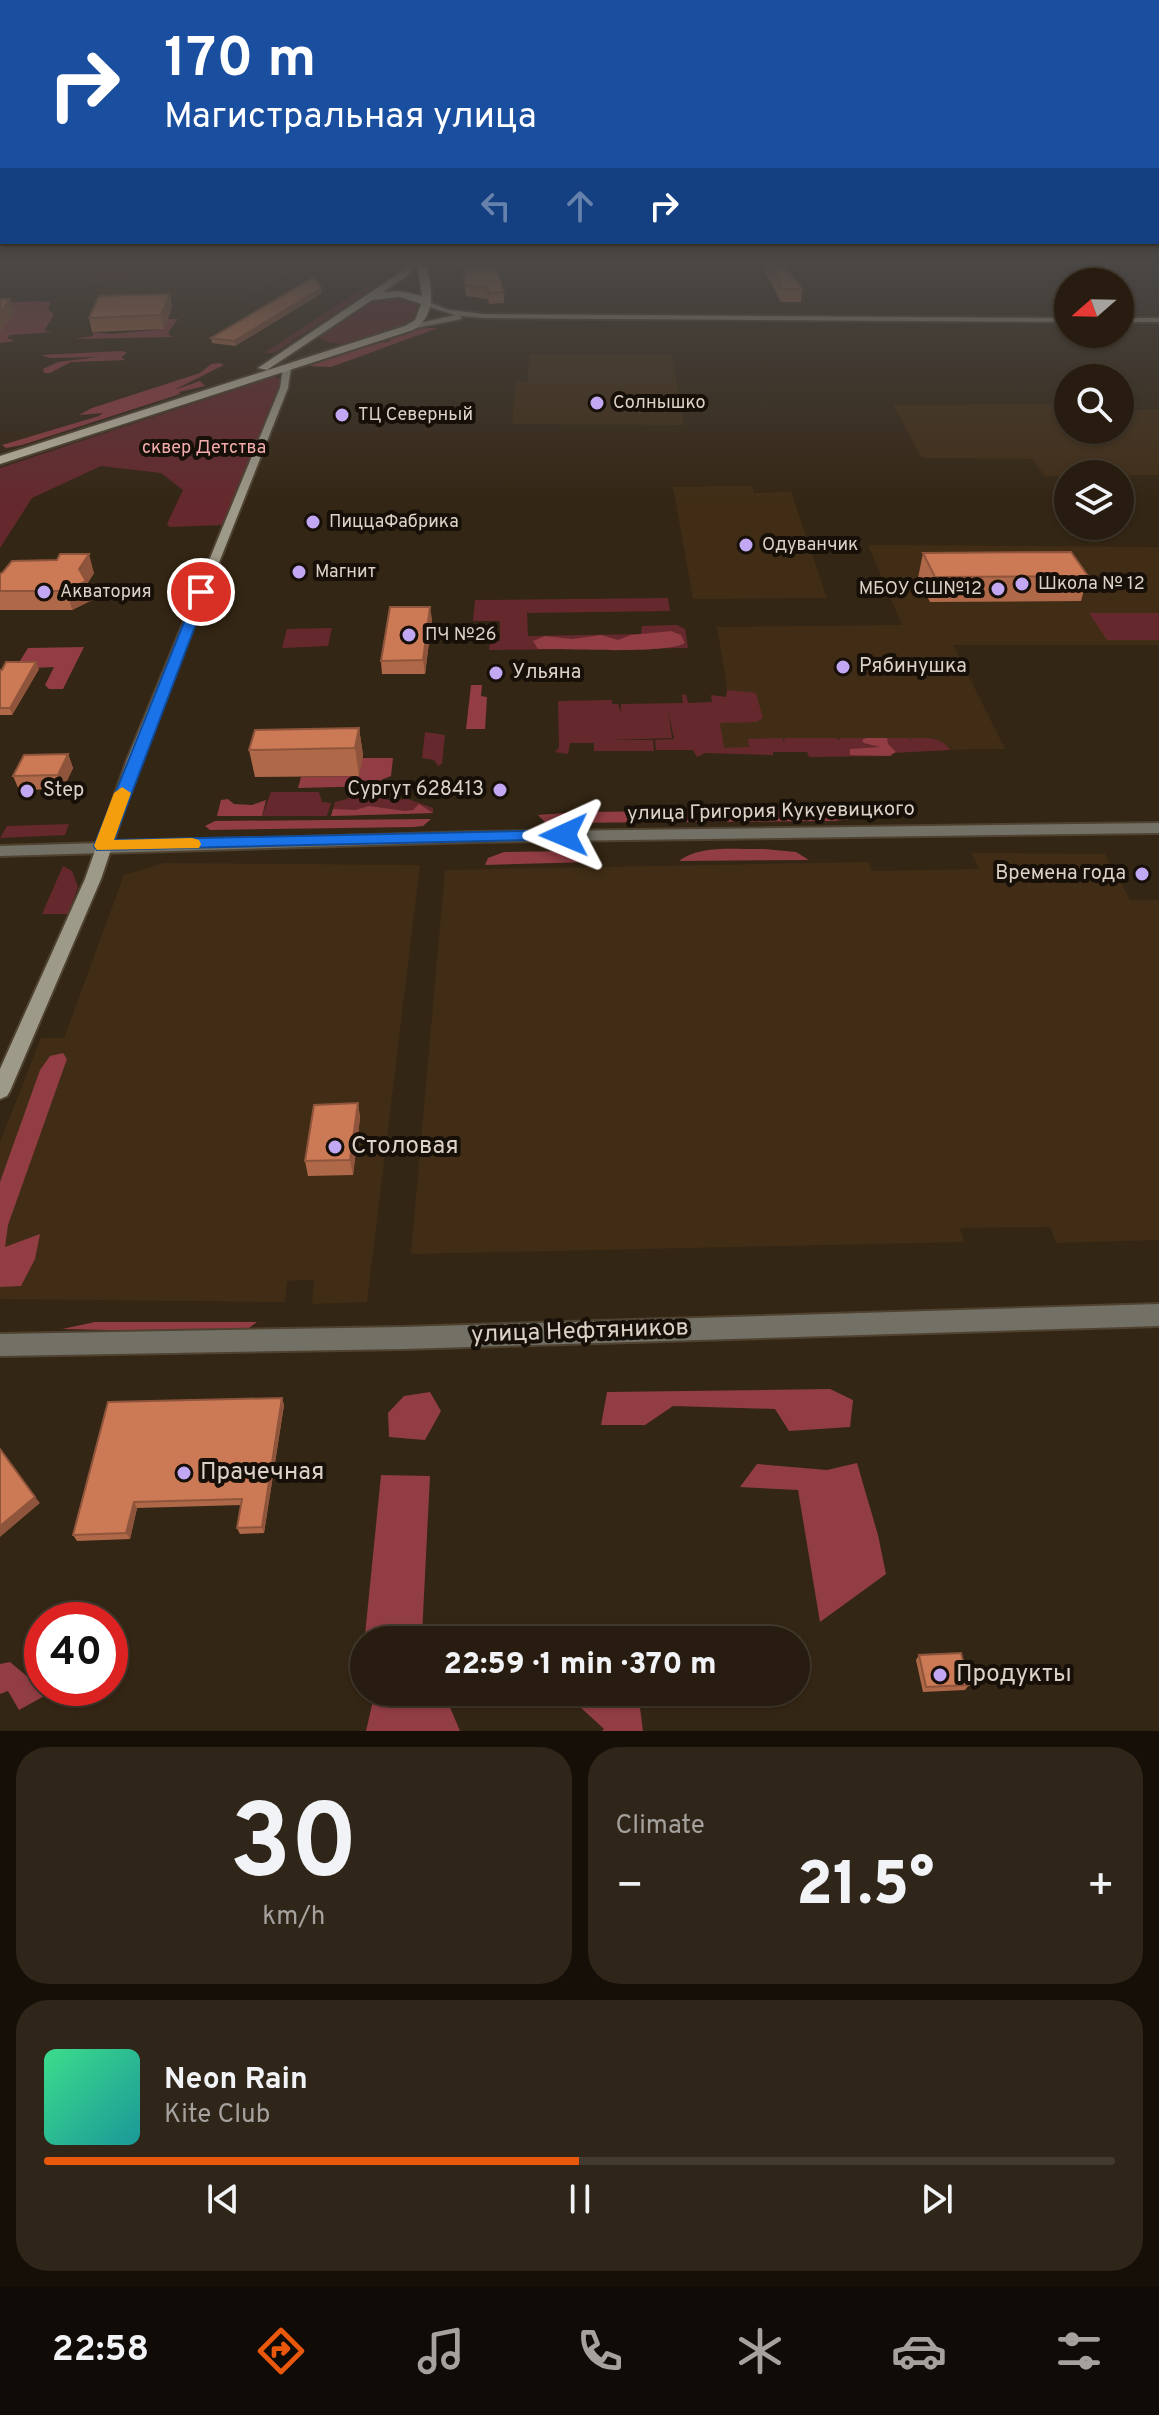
<!DOCTYPE html>
<html lang="en">
<head>
<meta charset="utf-8">
<style>
	body { margin:0; font-family:Overpass,sans-serif; background:#2f2518; color:#f1f3f6; height:100vh; display:flex; flex-direction:column; font-size:30px; white-space:nowrap }
	* { box-sizing:border-box; margin:0 }
	p { font-size:26px; color:#a4a19e }
	.icon { flex:none; width:44px; height:44px; fill:none; stroke:currentColor; stroke-width:2; stroke-linecap:round; stroke-linejoin:round }
	.map { position:relative; height:1731px; overflow:hidden }
	.side { display:flex; flex-direction:column; gap:16px; padding:16px; background:#150f08; flex:1 }
	.side>* { flex:none }
	.hud { position:absolute; left:0px; top:0px; width:1160px; height:244px; box-shadow:0 2px 6px #0004,0 0 0 2px #433a2f; background:#1a4fa0; color:#fff; overflow:hidden }
	.needle { width:52px; rotate:250deg }
	.tools { position:absolute; left:1054px; top:268px; display:grid; gap:16px }
	.tools a { display:grid; place-items:center; width:80px; height:80px; border-radius:50%; background:#271c0f; box-shadow:0 2px 6px #0004,0 0 0 2px #433a2f; font-size:40px }
	.speed { position:absolute; left:24px; top:1602px; display:flex; gap:16px; font-size:40px; font-weight:700; text-align:center }
	.speed>* { display:grid; place-content:center; width:104px; height:104px; border-radius:50%; background:#271c0f; box-shadow:0 2px 6px #0004,0 0 0 2px #433a2f; line-height:1 }
	.speed .limit { border:12px solid #d22; background:#fff; color:#111 }
	.pin { position:absolute; display:grid; place-items:center; width:68px; height:68px; color:#fff; margin:-34px; border:4px solid #fff; border-radius:50%; box-shadow:0 2px 8px #0007 }
	.me { position:absolute; width:88px; margin:-44px; rotate:269deg; stroke-linejoin:round; filter:drop-shadow(0 0 6px #0008) }
	.turn { display:flex; align-items:center; gap:28px; height:168px; padding:0 32px; font-size:36px }
	.turn .icon { width:104px; height:104px; stroke-width:2.5 }
	.turn b { display:block; font-size:56px; line-height:68px }
	.lanes { display:flex; align-items:center; height:76px; padding:0 32px; background:#0003; justify-content:center; gap:40px; direction:ltr }
	.lanes .off { opacity:.35 }
	.big { font-size:60px; font-weight:800; line-height:1.1 }
	.side .card { flex:1; display:flex; flex-direction:column; justify-content:center; gap:12px; min-width:0; padding:0 28px; border-radius:32px; background:#2f2518 }
	.side .dial { align-items:center; gap:0 }
	.dial b { font-size:104px; line-height:1 }
	.song { display:flex; align-items:center; gap:24px }
	.cover { width:96px; height:96px; border-radius:12px; background:linear-gradient(135deg,hsl(150 70% 55%),hsl(180 70% 35%)) }
	.played { height:8px; border-radius:4px; background:linear-gradient(90deg,#ea580c 50%,#433a2f 50%) }
	.keys { display:flex; justify-content:space-around; direction:ltr }
	.heat { display:flex; justify-content:space-between; align-items:center; font-size:44px; direction:ltr }
	.side .tiles { flex:1; display:grid; gap:16px; grid-template-columns:1fr 1fr }
	.card:last-child { grid-column:span 2 }
	.trip { position:absolute; left:350px; top:1626px; width:460px; height:80px; border-radius:40px; background:#271c0f; box-shadow:0 2px 6px #0004,0 0 0 2px #433a2f; font-weight:800; line-height:80px; text-align:center }
	.dock { display:flex; height:128px; justify-content:space-around; align-items:center; background:#100b06; color:#a4a19e }
	.dock .icon { width:56px; height:56px }
	.dock .selected { color:#ea580c }
	.dock b { font-size:36px; color:#f1f3f6 }
	.map>svg:first-child { display:block }
</style>
</head>
<body>
<div class="map">
<svg width="1159" height="1731" viewBox="0 0 1159 1731">
	<rect width="100%" height="100%" fill="#342614"/>
	<!-- built -->
	<path fill="#412d16" d="M 91,263 L 298,263 L 298,267 L 247,298 L 54,301 L 58,297 L 71,296 Z
		M 529,354 L 672,354 L 684,425 L 512,424 L 516,382 L 528,382 Z
		M 1068,404 L 1068,430 L 1120,430 L 1120,410 L 1159,410 L 1159,475 L 1045,476 L 1032,459 L 922,458 L 893,405 Z
		M 752,486 L 754,493 L 791,492 L 827,598 L 693,599 L 673,487 Z
		M 868,545 L 1159,547 L 1159,645 L 953,645 L 1005,749 L 722,752 L 715,719 L 732,718 L 717,627 L 902,625 Z
		M 972,853 L 1105,854 L 1130,900 L 1159,900 L 1159,1240 L 1056,1243 L 1050,1227 L 960,1228 L 964,1242 L 411,1254 L 445,870 L 868,862 L 872,871 L 979,869 Z
		M 164,863 L 420,865 L 367,1302 L 312,1304 L 314,1280 L 300,1280 L 287,1281 L 285,1302 L 0,1299 L 0,1142 L 41,1038 L 64,1038 L 124,875 Z"/>
	<!-- green -->
	<path fill="#65292d" d="M 100,263 L 140,263 L 131,279 L 88,283 Z
		M 370,286 L 372,289 L 274,353 L 264,353 L 365,287 Z
		M 400,296 L 417,301 L 416,318 L 408,324 C 383,332 342,355 318,337 L 372,301 Z
		M 273,377 L 283,379 L 280,387 L 223,525 L 170,527 L 167,524 L 183,490 L 161,473 L 101,466 L 32,498 L 0,548 L 0,468 Z
		M 668,598 L 670,611 L 527,613 L 528,636 L 641,634 L 642,626 L 677,625 L 685,629 L 688,648 L 489,650 L 490,642 L 500,641 L 500,621 L 473,621 L 475,600 Z
		M 1089,613 L 1159,613 L 1159,640 L 1107,640 Z
		M 332,628 L 328,646 L 282,648 L 287,629 Z
		M 727,690 L 756,693 L 763,718 L 756,722 L 720,723 L 724,748 L 749,747 L 748,739 L 782,738 L 784,742 L 785,738 L 837,738 L 839,741 L 840,738 L 909,738 L 911,742 L 911,738 C 926,738 941,736 950,750 L 892,753 L 892,756 L 809,757 L 807,752 L 773,752 L 773,755 L 705,753 L 697,757 L 693,750 L 656,750 L 655,740 L 674,739 L 668,709 L 672,738 L 611,740 L 653,740 L 654,751 L 594,751 L 594,743 L 570,743 L 568,754 L 555,752 L 559,747 L 558,701 L 612,700 L 612,704 L 618,704 L 621,712 L 621,704 L 683,703 L 682,695 L 686,694 L 688,703 L 712,702 L 711,695 L 726,697 Z
		M 425,732 L 445,735 L 442,764 L 438,766 L 434,760 L 422,758 Z
		M 376,790 L 387,800 L 408,799 L 433,808 L 433,813 L 331,816 L 335,802 L 347,799 L 355,791 Z
		M 271,792 L 319,792 L 322,802 L 331,803 L 327,816 L 262,816 Z
		M 69,824 L 65,835 L 0,838 L 7,826 Z
		M 63,866 L 72,871 L 78,887 L 68,914 L 42,914 Z"/>
	<!-- forest -->
	<path fill="#913d43" d="M 34,301 L 51,302 L 48,309 L 54,314 L 44,331 L 53,332 L 10,335 L 7,338 L 15,341 L 0,343 L 0,303 Z
		M 167,319 L 178,319 L 168,333 L 172,337 L 74,339 L 93,336 L 93,332 L 112,334 L 164,329 Z
		M 420,328 L 438,328 L 331,367 L 309,366 L 370,345 L 391,341 L 388,339 Z
		M 122,351 L 127,353 L 121,357 L 125,360 L 71,362 L 50,373 L 44,373 L 43,369 L 58,362 L 98,357 L 50,358 L 41,355 Z
		M 220,363 L 224,365 L 174,390 L 200,381 L 205,386 L 179,392 L 180,394 L 22,445 L 6,448 L 2,445 L 99,416 L 103,413 L 79,415 L 92,408 L 200,373 L 211,364 Z
		M 671,631 L 681,635 L 685,643 C 668,654 573,649 547,649 L 538,649 L 533,641 L 545,636 L 572,639 L 601,635 L 618,640 L 631,635 Z
		M 84,647 L 63,689 L 49,689 L 45,685 L 54,667 L 15,669 L 28,648 Z
		M 471,685 L 482,685 L 481,696 L 487,697 L 485,729 L 466,729 Z
		M 866,738 L 887,738 L 888,744 L 896,752 L 889,756 L 850,755 L 850,749 L 880,747 L 864,743 L 862,740 Z
		M 362,758 L 393,758 L 391,776 L 381,780 L 378,786 L 298,788 L 301,777 L 359,776 Z
		M 228,799 L 234,804 L 252,805 L 266,800 L 262,816 L 217,816 L 221,800 Z
		M 419,804 L 433,813 L 331,816 L 333,809 L 355,810 L 369,806 L 405,811 L 413,810 Z
		M 879,809 L 880,816 L 833,821 L 546,823 L 538,815 L 581,812 Z
		M 431,819 L 423,826 L 414,827 L 210,830 L 205,826 L 215,821 Z
		M 764,849 L 796,852 L 809,860 L 679,861 C 700,844 739,850 764,849 Z
		M 566,851 L 589,854 L 591,862 L 485,865 L 488,858 L 504,852 Z
		M 63,1053 L 67,1059 L 8,1225 L 5,1247 L 40,1234 L 35,1259 L 21,1286 L 0,1287 L 0,1182 L 40,1070 L 50,1056 Z
		M 95,1322 L 257,1322 L 242,1333 L 62,1329 Z
		M 830,1389 L 853,1400 L 850,1427 L 789,1431 L 775,1409 L 673,1406 L 645,1425 L 601,1425 L 607,1392 Z
		M 430,1392 L 441,1411 L 425,1440 L 389,1437 L 388,1413 L 404,1396 Z
		M 857,1463 L 878,1535 L 886,1574 L 820,1622 L 798,1490 L 740,1487 L 757,1464 L 827,1470 Z
		M 381,1475 L 430,1476 L 422,1635 L 365,1635 Z
		M 10,1662 L 48,1694 L 19,1710 L 8,1691 L 0,1694 L 0,1664 Z
		M 375,1692 L 444,1693 L 460,1731 L 366,1731 Z
		M 576,1692 L 638,1692 L 643,1731 L 602,1731 L 604,1729 L 578,1705 Z"/>
	<g fill="none" stroke-linecap="round" stroke-linejoin="round">
		<defs>
			<path id="tertiary" d="M 1159,823 L 1159,833 L 472,842 L 0,856 L 0,846 L 472,832 Z
				M 1159,1304 L 1159,1326 L 403,1349 L 0,1356 L 0,1334 L 403,1327 Z"/>
			<path id="secondary" d="M 426,301 L 449,310 L 484,314 L 1068,318 L 1068,322 L 484,318 L 461,316 L 461,319 L 406,330 L 406,326 L 455,315 L 423,305 Z
				M 1120,318 L 1159,318 L 1159,322 L 1120,322 Z
				M 287,365 L 291,368 L 288,388 L 141,760 L 101,879 L 10,1091 L 7,1096 L 0,1099 L 0,1069 L 85,879 L 127,760 L 280,388 L 283,368 Z"/>
			<path id="primary" d="M 408,263 L 425,263 C 433,287 437,316 413,330 L 0,464 L 0,456 L 405,326 L 415,320 L 421,304 L 400,297 L 372,300 L 267,370 L 258,368 L 401,272 ZM 417,264 L 422,296 L 400,291 L 383,292 L 407,276 Z"/>
		</defs>
		<!-- tertiary casing -->
		<use href="#tertiary" stroke="#4f4231" stroke-width="4"/>
		<!-- secondary casing -->
		<use href="#secondary" stroke="#4f4231" stroke-width="4"/>
		<!-- primary casing -->
		<use href="#primary" stroke="#4f4231" stroke-width="4"/>
		<!-- tertiary -->
		<use href="#tertiary" fill="#737166" fill-rule="evenodd"/>
		<!-- secondary -->
		<use href="#secondary" fill="#9e9a89" fill-rule="evenodd"/>
		<!-- primary -->
		<use href="#primary" fill="#bfb9a3" fill-rule="evenodd"/>
	</g>
	<!-- wall -->
	<path fill="#af6949" d="M 457,263 L 495,263 L 504,292 L 504,303 L 489,304 L 488,299 L 466,296 L 463,269 L 457,265 Z
		M 760,263 L 783,263 L 802,289 L 801,302 L 781,302 Z
		M 321,288 L 322,293 L 235,346 L 212,343 L 211,338 Z
		M 170,294 L 172,308 L 164,329 L 92,332 L 89,318 Z
		M 923,553 L 1088,576 L 1081,601 L 930,602 L 918,578 Z
		M 94,573 L 87,584 L 92,600 L 72,610 L 0,610 L 0,574 Z
		M 432,619 L 425,674 L 382,674 L 381,661 Z
		M 39,669 L 12,715 L 0,715 L 0,670 Z
		M 359,728 L 363,755 L 359,776 L 255,777 L 249,750 Z
		M 68,754 L 73,768 L 63,789 L 19,790 L 13,776 Z
		M 358,1103 L 360,1118 L 353,1175 L 308,1176 L 305,1161 Z
		M 282,1398 L 284,1405 L 264,1533 L 240,1534 L 237,1528 L 241,1505 L 137,1508 L 130,1539 L 77,1541 L 73,1535 Z
		M 919,1655 L 969,1685 L 965,1690 L 923,1692 L 916,1660 Z"/>
	<!-- shaded-wall -->
	<path fill="#8f553c" d="M 321,288 L 322,293 L 235,346 L 234,341 Z
		M 170,294 L 172,308 L 164,329 L 161,315 Z
		M 10,299 L 14,313 L 0,333 L 0,313 Z
		M 89,554 L 94,573 L 87,584 L 92,600 L 72,610 L 67,591 Z
		M 430,607 L 432,619 L 425,674 L 423,660 Z
		M 36,662 L 39,669 L 12,715 L 10,708 Z
		M 359,728 L 363,755 L 359,776 L 355,748 Z
		M 68,754 L 73,768 L 63,789 L 58,775 Z
		M 358,1103 L 360,1118 L 353,1175 L 350,1160 Z
		M 282,1398 L 284,1405 L 264,1533 L 262,1527 Z
		M 35,1497 L 40,1503 L 0,1537 L 0,1526 Z
		M 134,1502 L 137,1508 L 130,1539 L 126,1533 Z"/>
	<!-- building -->
	<path fill="#cc7a55" stroke="#8f553c" stroke-width="2" d="M 463,263 L 495,263 L 504,292 L 488,293 L 488,288 L 465,285 Z
		M 768,263 L 783,263 L 802,289 L 783,289 Z
		M 314,277 L 321,288 L 234,341 L 211,338 Z
		M 170,294 L 161,315 L 89,318 L 99,296 Z
		M 0,299 L 10,299 L 0,313 Z
		M 1071,552 L 1088,576 L 935,577 L 923,553 Z
		M 60,554 L 89,554 L 79,569 L 86,581 L 67,591 L 0,591 L 0,574 L 3,572 L 12,561 L 57,560 Z
		M 390,607 L 430,607 L 423,660 L 381,661 Z
		M 6,662 L 36,662 L 10,708 L 0,708 L 0,670 L 2,670 Z
		M 359,728 L 355,748 L 249,750 L 255,730 Z
		M 68,754 L 58,775 L 13,776 L 24,755 Z
		M 358,1103 L 350,1160 L 305,1161 L 314,1105 Z
		M 282,1398 L 262,1527 L 237,1528 L 242,1499 L 134,1502 L 126,1533 L 73,1535 L 108,1402 Z
		M 0,1449 L 35,1497 L 0,1526 Z
		M 961,1653 L 969,1685 L 926,1687 L 919,1655 Z"/>
	<!-- sky -->
	<linearGradient id="sky" x2="0" y2="1"><stop stop-color="#1d150b"/><stop offset="0.52" stop-color="#4a4745"/><stop offset="1" stop-color="#4a4745" stop-opacity="0"/></linearGradient>
	<rect width="1159" height="505" fill="url(#sky)"/>
	<!-- route -->
	<path fill="#1a73e8" stroke="#114b97" stroke-width="2" d="M 197,590 L 208,592 L 114,840 L 564,830 L 573,835 L 570,839 L 97,850 L 94,846 Z"/>
	<!-- slow -->
	<path fill="#f59e0b" d="M 122,787 L 131,793 L 114,840 L 192,838 L 199,840 L 201,844 L 199,848 L 97,850 L 94,846 L 114,793 Z"/>
	<!-- markers -->
	<g fill="#c2a8f2" stroke="#171009" stroke-width="3">
		<circle cx="597" cy="403" r="8"/>
		<circle cx="342" cy="415" r="8"/>
		<circle cx="313" cy="522" r="8"/>
		<circle cx="746" cy="545" r="8"/>
		<circle cx="299" cy="572" r="8"/>
		<circle cx="1022" cy="584" r="8"/>
		<circle cx="998" cy="589" r="8"/>
		<circle cx="44" cy="592" r="8"/>
		<circle cx="409" cy="635" r="8"/>
		<circle cx="843" cy="667" r="8"/>
		<circle cx="496" cy="673" r="8"/>
		<circle cx="500" cy="790" r="8"/>
		<circle cx="27" cy="791" r="8"/>
		<circle cx="1142" cy="874" r="8"/>
		<circle cx="335" cy="1147" r="8"/>
		<circle cx="184" cy="1473" r="8"/>
		<circle cx="940" cy="1675" r="8"/>
	</g>
	<g text-anchor="middle" dominant-baseline="central" stroke-width="8" stroke-linejoin="round" paint-order="stroke">
		<!-- far-poi labels -->
		<g font-size="18" fill="#dcd2c8" stroke="#171009" text-anchor="start">
			<text x="613" y="403">Солнышко</text>
			<text x="358" y="415">ТЦ Северный</text>
			<text x="329" y="522">ПиццаФабрика</text>
			<text x="762" y="545">Одуванчик</text>
			<text x="315" y="572">Магнит</text>
			<text x="1038" y="584">Школа № 12</text>
			<text x="982" y="589" text-anchor="end">МБОУ СШ№12</text>
			<text x="60" y="592">Акватория</text>
			<text x="425" y="635">ПЧ №26</text>
		</g>
		<!-- far-park labels -->
		<g font-size="18" fill="#f4abac" stroke="#171009">
			<text x="204" y="448">сквер Детства</text>
		</g>
		<!-- poi labels -->
		<g font-size="20" fill="#dcd2c8" stroke="#171009" text-anchor="start">
			<text x="859" y="667">Рябинушка</text>
			<text x="512" y="673">Ульяна</text>
			<text x="484" y="790" text-anchor="end">Сургут 628413</text>
			<text x="43" y="791">Step</text>
			<text x="1126" y="874" text-anchor="end">Времена года</text>
		</g>
		<!-- street labels -->
		<g font-size="20" fill="#dcd2c8" stroke="#171009">
			<text transform="translate(771 812) rotate(-1)">улица Григория Кукуевицкого</text>
		</g>
		<!-- near-poi labels -->
		<g font-size="24" fill="#dcd2c8" stroke="#171009" text-anchor="start">
			<text x="351" y="1147">Столовая</text>
			<text x="200" y="1473">Прачечная</text>
			<text x="956" y="1675">Продукты</text>
		</g>
		<!-- near-street labels -->
		<g font-size="24" fill="#dcd2c8" stroke="#171009">
			<text transform="translate(580 1332) rotate(-2)">улица Нефтяников</text>
		</g>
	</g>
</svg>
<div class="tools">
<a><svg class="needle" viewBox="-14 -14 28 28"><path d="M0-13l5 13h-10z" fill="#e53935"/><path d="M0 13l5-13h-10z" fill="#a4a19e"/></svg></a>
<a><svg class="icon" aria-label="search" viewBox="0 0 24 24"><circle cx="10" cy="10" r="6"/><path d="M15 15l6 6"/></svg></a>
<a><svg class="icon" aria-label="layers" viewBox="0 0 24 24"><path d="M12 4l9 5-9 5-9-5zM3 14l9 5 9-5"/></svg></a>
</div>
<div class="speed"><div class="limit">40</div></div>
<div class="pin" style="left:201px;top:592px;background:#d93025"><svg class="icon" aria-label="arrive" viewBox="0 0 24 24"><path d="M6 21V4h12l-3 4 3 4H6"/></svg></div>
<svg class="me" style="left:564px;top:835px" viewBox="-20 -20 40 40"><path d="M0-17L14 15 0 8-14 15z" fill="#1a73e8" stroke="#fff" stroke-width="4"/></svg>
<div class="trip">22:59 · 1 min · 370 m</div>
<div class="hud">
<div class="turn"><svg class="icon" aria-label="right" viewBox="0 0 24 24"><path d="M7 20v-9h11M14 6l5 5-5 5"/></svg><div><b>170 m</b>Магистральная улица</div></div>
<div class="lanes"><svg class="icon off" aria-label="left" viewBox="0 0 24 24"><path d="M17 20v-9H6M10 6l-5 5 5 5"/></svg><svg class="icon off" aria-label="ahead" viewBox="0 0 24 24"><path d="M12 20V5M6 11l6-6 6 6"/></svg><svg class="icon" aria-label="right" viewBox="0 0 24 24"><path d="M7 20v-9h11M14 6l5 5-5 5"/></svg></div>
</div>
</div>
<section class="side">
<div class="tiles">
<div class="card dial"><b>30</b><p>km/h</p></div>
<div class="card"><p>Climate</p>
<div class="heat"><a>−</a><b class="big">21.5°</b><a>+</a></div>
</div>
<div class="card">
<div class="song"><i class="cover"></i><div><b>Neon Rain</b><p>Kite Club</p></div></div>
<div class="played"></div>
<div class="keys"><svg class="icon" aria-label="previous" viewBox="0 0 24 24"><path d="M18 5L8 12l10 7zM5 5v14"/></svg><svg class="icon" aria-label="pause" viewBox="0 0 24 24"><path d="M8 5v14M16 5v14"/></svg><svg class="icon" aria-label="next" viewBox="0 0 24 24"><path d="M6 5l10 7-10 7zM19 5v14"/></svg></div>
</div>
</div>
</section>
<nav class="dock">
<b>22:58</b>
<svg class="icon selected" aria-label="directions" viewBox="0 0 24 24"><path d="M12 3l9 9-9 9-9-9zM9 14v-3h6M13 9l2 2-2 2"/></svg>
<svg class="icon" aria-label="music" viewBox="0 0 24 24"><path d="M9 18V5l10-2v13"/><circle cx="6" cy="18" r="3"/><circle cx="16" cy="16" r="3"/></svg>
<svg class="icon" aria-label="phone" viewBox="0 0 24 24"><path d="M5 4h4l2 5-3 2q2 4 5 5l2-3 5 2v4C11 20 4 13 5 4z"/></svg>
<svg class="icon" aria-label="climate" viewBox="0 0 24 24"><path d="M12 3v18M4 7l16 10M4 17L20 7"/></svg>
<svg class="icon" aria-label="car" viewBox="0 0 24 24"><path d="M5 17H2v-5l4-1 3-4h7l3 4 3 1v5h-3M9 17h6M6 11h13"/><circle cx="7" cy="17" r="2"/><circle cx="17" cy="17" r="2"/></svg>
<svg class="icon" aria-label="filters" viewBox="0 0 24 24"><path d="M4 7h16M4 17h16"/><circle cx="9" cy="7" r="2"/><circle cx="15" cy="17" r="2"/></svg>
</nav>
</body>
</html>
